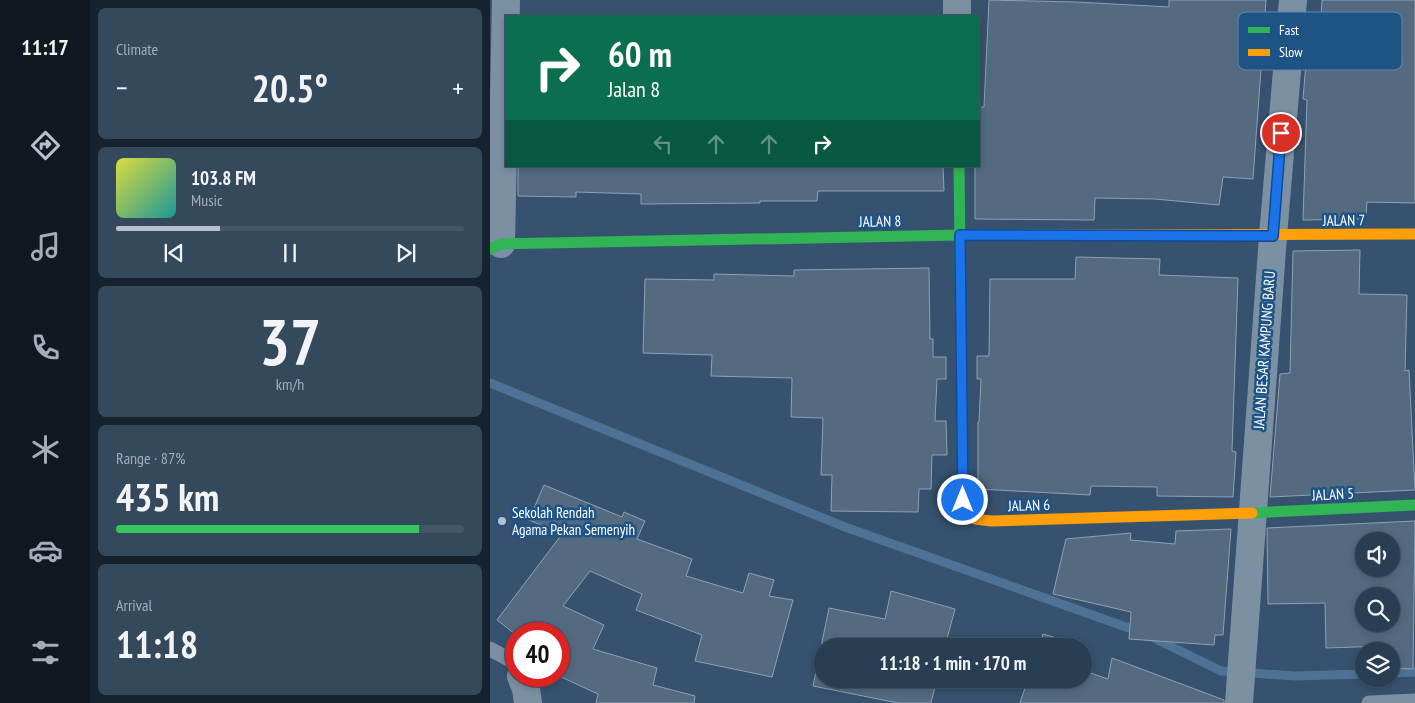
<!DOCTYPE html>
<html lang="en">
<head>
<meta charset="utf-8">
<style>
	body { margin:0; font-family:"PT Sans Narrow",sans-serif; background:#34495c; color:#f1f3f6; height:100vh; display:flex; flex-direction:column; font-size:19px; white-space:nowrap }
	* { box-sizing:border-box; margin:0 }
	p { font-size:16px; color:#a5aeb8 }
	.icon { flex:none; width:28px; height:28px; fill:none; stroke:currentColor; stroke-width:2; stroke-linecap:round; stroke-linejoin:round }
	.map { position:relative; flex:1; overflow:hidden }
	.panel { display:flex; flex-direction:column; gap:8px; padding:8px; background:#16222d; width:400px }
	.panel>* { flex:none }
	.guide { position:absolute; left:15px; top:15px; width:475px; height:152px; border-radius:0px; box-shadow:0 2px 8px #0003,0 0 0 1px #445769; background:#0b6e4f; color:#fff; overflow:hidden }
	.fabs { position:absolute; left:865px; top:532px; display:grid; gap:10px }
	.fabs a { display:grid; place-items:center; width:45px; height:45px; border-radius:50%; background:#283e52; box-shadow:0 2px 8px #0003,0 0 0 1px #445769; font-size:25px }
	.speed { position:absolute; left:15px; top:622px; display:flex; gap:10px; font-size:25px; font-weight:700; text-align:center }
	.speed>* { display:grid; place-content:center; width:65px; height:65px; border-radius:50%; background:#283e52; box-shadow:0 2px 8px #0003,0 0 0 1px #445769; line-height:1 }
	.speed .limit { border:8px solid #d22; background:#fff; color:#111 }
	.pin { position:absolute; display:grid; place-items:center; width:42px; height:42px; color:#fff; margin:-21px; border:2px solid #fff; border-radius:50%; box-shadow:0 1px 5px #0007 }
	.me { position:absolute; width:55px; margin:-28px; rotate:0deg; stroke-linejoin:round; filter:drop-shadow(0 0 4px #0008) }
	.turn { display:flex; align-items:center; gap:18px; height:105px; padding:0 20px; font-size:22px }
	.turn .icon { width:65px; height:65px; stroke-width:2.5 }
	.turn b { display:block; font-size:35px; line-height:42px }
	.lanes { display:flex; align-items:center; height:48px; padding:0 20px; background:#0003; justify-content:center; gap:25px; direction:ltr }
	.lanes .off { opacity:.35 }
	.big { font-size:38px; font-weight:800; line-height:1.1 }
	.panel .tile { flex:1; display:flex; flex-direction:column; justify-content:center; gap:8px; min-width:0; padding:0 18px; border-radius:8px; background:#34495c }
	.panel .dial { align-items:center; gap:0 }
	.dial b { font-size:65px; line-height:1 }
	.song { display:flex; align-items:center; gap:15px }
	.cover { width:60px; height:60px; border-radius:8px; background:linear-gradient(135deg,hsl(60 70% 55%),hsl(180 70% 35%)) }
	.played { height:5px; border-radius:2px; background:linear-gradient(90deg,#b9c2cc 30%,#445769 30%) }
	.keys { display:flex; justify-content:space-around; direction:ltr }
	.heat { display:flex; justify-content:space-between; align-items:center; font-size:28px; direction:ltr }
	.charge { height:8px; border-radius:4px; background:linear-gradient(90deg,#34c759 87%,#445769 0) }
	.trip { position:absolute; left:324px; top:638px; width:278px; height:50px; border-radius:25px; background:#283e52; box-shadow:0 2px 8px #0003,0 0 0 1px #445769; font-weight:800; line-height:50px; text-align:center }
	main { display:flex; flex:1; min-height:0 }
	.tab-bar { display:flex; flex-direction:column; width:90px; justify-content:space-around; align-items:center; background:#101921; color:#a5aeb8 }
	.tab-bar .icon { width:35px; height:35px }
	.tab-bar .on { color:#b9c2cc }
	.tab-bar b { font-size:22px; color:#f1f3f6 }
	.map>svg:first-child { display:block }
</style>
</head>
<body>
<main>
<nav class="tab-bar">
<b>11:17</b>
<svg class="icon on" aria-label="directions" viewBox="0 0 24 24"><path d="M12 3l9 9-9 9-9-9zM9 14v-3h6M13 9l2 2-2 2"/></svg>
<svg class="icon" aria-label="music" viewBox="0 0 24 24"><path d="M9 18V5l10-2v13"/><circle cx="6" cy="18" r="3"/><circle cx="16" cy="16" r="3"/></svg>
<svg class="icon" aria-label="phone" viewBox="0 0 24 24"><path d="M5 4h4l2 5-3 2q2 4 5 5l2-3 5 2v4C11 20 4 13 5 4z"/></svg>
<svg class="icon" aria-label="climate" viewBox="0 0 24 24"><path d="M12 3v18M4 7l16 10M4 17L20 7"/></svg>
<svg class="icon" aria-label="car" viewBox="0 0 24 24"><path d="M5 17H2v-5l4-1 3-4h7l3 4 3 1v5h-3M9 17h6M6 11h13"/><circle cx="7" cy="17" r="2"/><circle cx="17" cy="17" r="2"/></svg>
<svg class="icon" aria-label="filters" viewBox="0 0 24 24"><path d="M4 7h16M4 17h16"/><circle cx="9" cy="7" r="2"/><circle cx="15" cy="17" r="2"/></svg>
</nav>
<section class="panel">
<div class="tile"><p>Climate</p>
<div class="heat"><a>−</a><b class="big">20.5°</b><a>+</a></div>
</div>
<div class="tile">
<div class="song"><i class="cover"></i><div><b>103.8 FM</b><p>Music</p></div></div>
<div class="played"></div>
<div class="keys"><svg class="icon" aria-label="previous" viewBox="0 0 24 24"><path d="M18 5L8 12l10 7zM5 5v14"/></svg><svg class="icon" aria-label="pause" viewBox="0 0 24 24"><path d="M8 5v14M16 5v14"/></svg><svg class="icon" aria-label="next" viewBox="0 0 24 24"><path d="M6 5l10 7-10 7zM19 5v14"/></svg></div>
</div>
<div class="tile dial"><b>37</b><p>km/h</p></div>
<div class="tile"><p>Range · 87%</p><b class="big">435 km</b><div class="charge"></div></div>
<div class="tile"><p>Arrival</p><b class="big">11:18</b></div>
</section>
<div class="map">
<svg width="925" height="703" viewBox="0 0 925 703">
	<rect width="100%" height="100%" fill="#36526e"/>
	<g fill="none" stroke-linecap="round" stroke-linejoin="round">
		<!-- stream -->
		<path stroke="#4e7296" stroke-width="9" d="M 0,383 L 355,527 L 650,632
			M 662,637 L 731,671 L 805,676 L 874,674
			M 901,673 L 925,672"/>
	</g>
	<!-- building -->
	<path fill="#536a81" stroke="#90a1b2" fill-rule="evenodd" d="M 499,0 L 586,2 L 679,7 L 679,0 L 776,0 L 763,179 L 733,177 L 729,205 L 665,199 L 605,198 L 604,220 L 485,219 L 485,166 L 489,166 L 489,107 L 494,107 Z
		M 832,0 L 925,0 L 925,203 L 877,202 L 876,216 L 871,216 L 871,219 L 813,220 L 817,100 L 813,99 L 817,51 L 829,52 Z
		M 28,166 L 453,166 L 454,191 L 328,191 L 327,201 L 270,201 L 270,203 L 151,204 L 151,194 L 86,192 L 86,197 L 28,196 Z
		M 870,250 L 869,294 L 917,295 L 915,371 L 919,370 L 925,490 L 780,497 L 790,374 L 800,373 L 803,251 Z
		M 586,257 L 670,259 L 669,275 L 748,278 L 742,451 L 746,452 L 743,497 L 667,496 L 667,487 L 601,486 L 600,495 L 488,489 L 488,422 L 489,422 L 491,379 L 487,379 L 487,356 L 499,356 L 500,279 L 585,279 Z
		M 439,268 L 440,339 L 443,339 L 443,357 L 456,357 L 456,379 L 447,379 L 445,421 L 456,421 L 457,455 L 442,455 L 441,489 L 429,489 L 428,512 L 341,511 L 342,475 L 331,475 L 333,418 L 301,417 L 302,378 L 221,376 L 222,355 L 153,353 L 155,279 L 224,280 L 224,274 L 304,276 L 304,270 Z
		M 54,485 L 132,517 L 134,512 L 155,521 L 147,539 L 202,559 L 196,576 L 253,593 L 259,573 L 284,580 L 279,596 L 303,600 L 282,677 L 205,661 L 212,635 L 146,610 L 152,594 L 100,571 L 73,606 L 114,625 L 103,649 L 167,668 L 163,685 L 205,696 L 204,703 L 106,703 L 108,694 L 69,676 L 69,634 L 25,634 L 7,620 L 72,534 L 39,520 Z
		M 925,521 L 923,669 L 901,668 L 901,651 L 894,651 L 894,646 L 836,648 L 835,603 L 778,604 L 777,528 ZM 874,541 L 901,541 L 901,569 L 874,569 ZM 874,596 L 901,596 L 901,624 L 874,624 Z
		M 741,529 L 733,635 L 725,635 L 724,645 L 639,639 L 641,612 L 563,594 L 576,539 L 641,533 L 640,540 L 685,544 L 686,531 Z
		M 401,591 L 465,609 L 455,646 L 332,646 L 332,679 L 447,679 L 441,703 L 408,703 L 323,686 L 339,608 L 395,619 Z
		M 553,634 L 577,641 L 576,646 L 549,646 Z
		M 622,658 L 734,700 L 734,703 L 530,703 L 538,679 L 592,679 L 592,670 L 618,679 Z"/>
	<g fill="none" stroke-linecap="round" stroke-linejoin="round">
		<!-- lane -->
		<path stroke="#7c90a4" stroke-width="15" d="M 0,649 L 26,663
			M 879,703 L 925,701"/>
		<!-- street -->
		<path stroke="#7c90a4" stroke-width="28" d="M 467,0 L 467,16
			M 11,244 L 16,0
			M 31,676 L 36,689 L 38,703
			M 749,703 L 783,236 L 803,0"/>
		<!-- fast -->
		<path stroke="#30b455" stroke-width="11" d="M 469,166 L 473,500 L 480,513
			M 0,249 L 11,244 L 470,235 L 570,235
			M 762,513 L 925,505"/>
		<!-- slow -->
		<path stroke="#ff9f0a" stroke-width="11" d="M 570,235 L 925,234
			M 480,513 L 485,519 L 501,521 L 762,513"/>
	</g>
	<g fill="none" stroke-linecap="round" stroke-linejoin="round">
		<defs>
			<path id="route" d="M 473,500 L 470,235 L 783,236 L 791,133"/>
		</defs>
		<!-- route casing -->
		<use href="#route" stroke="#114b97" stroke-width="12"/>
		<!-- route -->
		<use href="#route" stroke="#1a73e8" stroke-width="9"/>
	</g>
	<!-- markers -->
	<circle fill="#b9c2cc" stroke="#1e5386" stroke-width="2" cx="12" cy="521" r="5"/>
	<g text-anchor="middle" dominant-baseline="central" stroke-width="5" stroke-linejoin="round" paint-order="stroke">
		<!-- street labels -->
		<g font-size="15" fill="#fff" stroke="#1e5386">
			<text transform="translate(854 220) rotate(-1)">JALAN 7</text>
			<text transform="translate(390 221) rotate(-1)">JALAN 8</text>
			<text transform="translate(774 350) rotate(-86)">JALAN BESAR KAMPUNG BARU</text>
			<text transform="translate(843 494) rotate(-3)">JALAN 5</text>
			<text transform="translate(539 505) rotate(-2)">JALAN 6</text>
		</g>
		<!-- poi labels -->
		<g font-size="15" fill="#fff" stroke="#1e5386" text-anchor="start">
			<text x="22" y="512">Sekolah Rendah<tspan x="22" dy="17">Agama Pekan Semenyih</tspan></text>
		</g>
	</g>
	<!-- legend -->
	<rect x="748" y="12" width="164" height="58" rx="8" fill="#1e5386" stroke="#6287aa" stroke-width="1"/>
	<rect x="758" y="27" width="22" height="6" fill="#30b455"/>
	<rect x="758" y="49" width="22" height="7" fill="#ff9f0a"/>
	<g font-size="14" fill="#fff">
		<text x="789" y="35">Fast</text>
		<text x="789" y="57">Slow</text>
	</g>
</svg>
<div class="fabs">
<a><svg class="icon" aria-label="sound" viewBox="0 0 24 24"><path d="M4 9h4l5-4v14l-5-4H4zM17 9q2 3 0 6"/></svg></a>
<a><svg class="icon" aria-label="search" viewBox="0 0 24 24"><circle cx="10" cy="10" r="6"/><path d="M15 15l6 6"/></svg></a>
<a><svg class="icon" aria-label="layers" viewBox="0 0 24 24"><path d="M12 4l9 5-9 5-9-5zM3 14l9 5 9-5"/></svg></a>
</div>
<div class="speed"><div class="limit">40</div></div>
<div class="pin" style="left:791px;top:133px;background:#d93025"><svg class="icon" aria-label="arrive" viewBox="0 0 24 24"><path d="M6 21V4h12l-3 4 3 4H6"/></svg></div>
<svg class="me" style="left:473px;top:500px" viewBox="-20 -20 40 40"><circle r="17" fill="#1a73e8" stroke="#fff" stroke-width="3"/><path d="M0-11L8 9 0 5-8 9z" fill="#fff"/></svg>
<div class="trip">11:18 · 1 min · 170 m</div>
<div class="guide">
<div class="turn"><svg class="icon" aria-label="right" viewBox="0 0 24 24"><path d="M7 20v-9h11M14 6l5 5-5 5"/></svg><div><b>60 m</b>Jalan 8</div></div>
<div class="lanes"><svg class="icon off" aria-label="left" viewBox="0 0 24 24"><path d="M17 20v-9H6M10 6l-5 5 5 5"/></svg><svg class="icon off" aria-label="ahead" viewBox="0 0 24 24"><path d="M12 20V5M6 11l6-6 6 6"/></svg><svg class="icon off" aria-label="ahead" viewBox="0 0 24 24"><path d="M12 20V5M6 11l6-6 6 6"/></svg><svg class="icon" aria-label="right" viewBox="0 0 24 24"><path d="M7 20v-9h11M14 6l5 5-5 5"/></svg></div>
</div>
</div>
</main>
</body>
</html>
